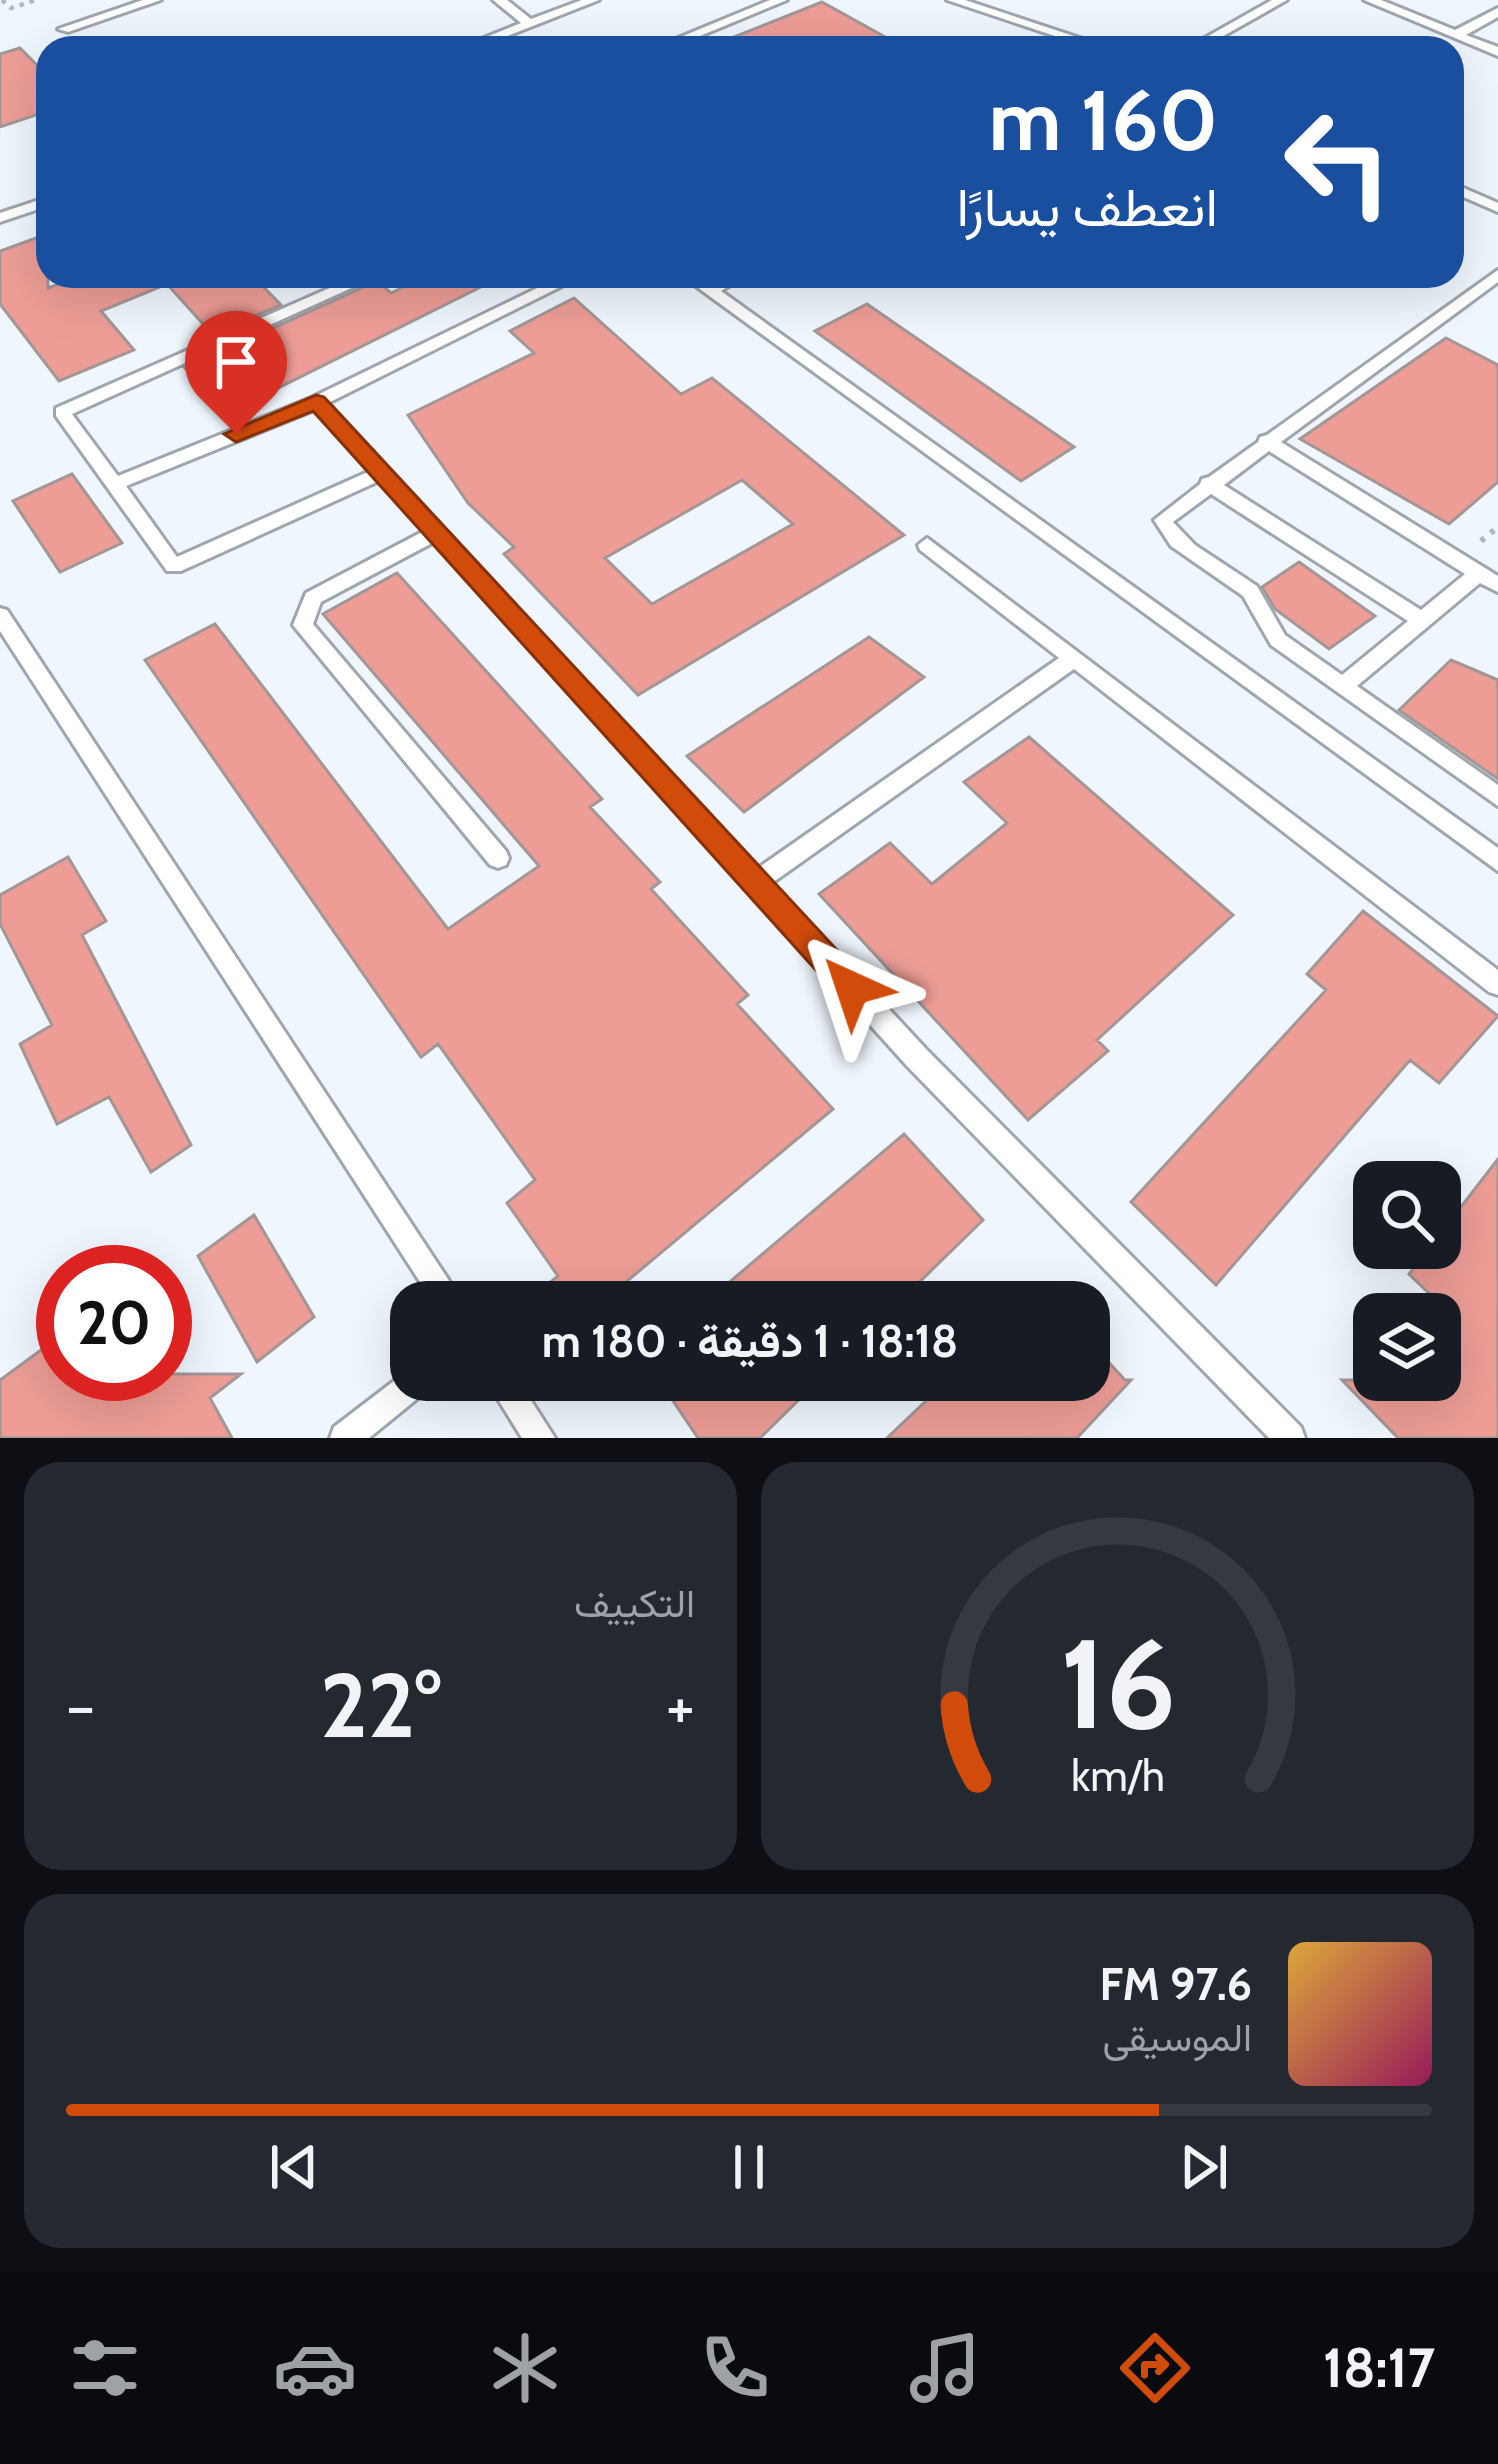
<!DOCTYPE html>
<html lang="ar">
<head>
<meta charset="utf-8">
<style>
	body { margin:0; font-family:Cabin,Vazirmatn,sans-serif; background:#242831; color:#f1f3f6; direction:rtl; height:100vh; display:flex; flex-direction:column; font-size:45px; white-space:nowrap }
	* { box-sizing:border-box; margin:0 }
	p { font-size:39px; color:#9ea1a6 }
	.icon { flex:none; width:66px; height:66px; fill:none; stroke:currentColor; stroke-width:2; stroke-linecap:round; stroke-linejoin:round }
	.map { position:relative; height:1438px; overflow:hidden; direction:ltr }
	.panel { display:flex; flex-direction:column; gap:24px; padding:24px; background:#0d0f14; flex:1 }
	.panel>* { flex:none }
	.guide { position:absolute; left:36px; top:36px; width:1428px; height:252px; border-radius:36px; box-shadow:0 12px 48px #0002; direction:rtl; background:#1a4fa0; color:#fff; overflow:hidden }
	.controls { position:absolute; left:1353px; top:1161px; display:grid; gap:24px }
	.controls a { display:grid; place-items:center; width:108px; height:108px; border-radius:24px; background:#171b24; box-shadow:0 12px 48px #0002; font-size:60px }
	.speed { position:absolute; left:36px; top:1245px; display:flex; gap:24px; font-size:60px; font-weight:700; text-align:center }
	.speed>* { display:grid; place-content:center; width:156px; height:156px; border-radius:50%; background:#171b24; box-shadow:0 12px 48px #0002; line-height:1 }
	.speed .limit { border:18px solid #d22; background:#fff; color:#111 }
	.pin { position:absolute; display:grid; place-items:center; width:102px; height:102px; color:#fff; margin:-123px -51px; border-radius:50% 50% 50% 0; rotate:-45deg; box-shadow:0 0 12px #0007 }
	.pin .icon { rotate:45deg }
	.me { position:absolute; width:132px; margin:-66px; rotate:318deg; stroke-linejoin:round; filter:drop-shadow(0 0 9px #0008) }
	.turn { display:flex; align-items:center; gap:42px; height:252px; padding:0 48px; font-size:54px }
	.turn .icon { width:156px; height:156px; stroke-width:2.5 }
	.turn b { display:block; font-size:84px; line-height:102px }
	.big { font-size:90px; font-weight:700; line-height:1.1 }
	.panel .card { flex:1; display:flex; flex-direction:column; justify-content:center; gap:18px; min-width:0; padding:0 42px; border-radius:36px; background:#242831 }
	.panel .dial { align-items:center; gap:0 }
	.dial svg { height:312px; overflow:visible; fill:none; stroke:#363941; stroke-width:7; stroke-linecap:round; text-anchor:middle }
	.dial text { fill:#f1f3f6; stroke:none }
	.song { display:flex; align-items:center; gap:36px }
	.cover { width:144px; height:144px; border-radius:18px; background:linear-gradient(135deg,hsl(40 70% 55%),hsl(330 70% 35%)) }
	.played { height:12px; border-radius:6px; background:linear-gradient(90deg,#d14b0b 80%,#363941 80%) }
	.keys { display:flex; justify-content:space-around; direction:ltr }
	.heat { display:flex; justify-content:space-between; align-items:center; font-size:66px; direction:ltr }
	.panel .tiles { flex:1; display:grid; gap:24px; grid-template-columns:1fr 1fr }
	.card:last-child { grid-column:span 2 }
	.trip { position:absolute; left:390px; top:1281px; width:720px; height:120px; border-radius:36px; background:#171b24; box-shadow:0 12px 48px #0002; font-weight:700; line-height:120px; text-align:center; direction:rtl }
	.dock { display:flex; height:192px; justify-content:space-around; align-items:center; background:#090b0e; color:#9ea1a6 }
	.dock .icon { width:84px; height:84px }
	.dock .current { color:#d14b0b }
	.dock b { font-size:54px; color:#f1f3f6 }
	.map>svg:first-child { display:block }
</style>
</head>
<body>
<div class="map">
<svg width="1498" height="1438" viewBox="0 0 1498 1438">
	<rect width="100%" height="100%" fill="#eff6fd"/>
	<!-- building -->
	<path fill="#ed9d96" stroke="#a29796" stroke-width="3" fill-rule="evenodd" d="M 822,2 L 905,48 L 711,48 L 711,46 Z
		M 20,48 L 48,76 L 48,111 L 0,127 L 0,54 Z
		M 36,238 L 48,252 L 48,288 L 80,276 L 253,276 L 281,305 L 212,334 L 167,284 L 101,311 L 134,350 L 59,381 L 0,304 L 0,251 Z
		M 426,276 L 503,276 L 226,414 L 185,368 L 377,281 L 391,293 Z
		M 574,298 L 681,394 L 712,378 L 904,535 L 638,695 L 504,554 L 514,547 L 468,503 L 408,415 L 534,353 L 510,331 ZM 742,480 L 793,524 L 652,604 L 605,558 Z
		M 867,304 L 1074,447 L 1021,481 L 815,331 Z
		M 1446,338 L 1498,365 L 1498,482 L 1449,524 L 1300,439 Z
		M 72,474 L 122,543 L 60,572 L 13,501 Z
		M 1299,562 L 1375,616 L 1329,649 L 1275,609 L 1262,587 Z
		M 397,573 L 602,799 L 590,807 L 660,882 L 651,889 L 748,995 L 737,1004 L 833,1109 L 602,1302 L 525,1302 L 558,1276 L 507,1203 L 535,1180 L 438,1044 L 421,1057 L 145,660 L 215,624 L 448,929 L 539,866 L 323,614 Z
		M 869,637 L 924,677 L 744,812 L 687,756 Z
		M 1451,660 L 1498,680 L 1498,779 L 1399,710 Z
		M 1029,737 L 1233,915 L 1097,1040 L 1108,1051 L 1028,1120 L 819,894 L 890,843 L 932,884 L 1007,823 L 964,782 Z
		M 68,857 L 106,921 L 82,935 L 191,1145 L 151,1172 L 109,1097 L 57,1124 L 20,1044 L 52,1025 L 0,924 L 0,895 Z
		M 1363,911 L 1498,1016 L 1439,1083 L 1410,1060 L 1216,1285 L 1131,1202 L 1326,990 L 1307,974 Z
		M 904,1134 L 983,1220 L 899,1302 L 706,1302 Z
		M 1498,1159 L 1498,1438 L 1398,1438 L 1342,1380 L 1440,1380 L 1440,1304 L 1409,1274 L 1429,1248 L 1440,1248 L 1440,1234 Z
		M 254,1215 L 314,1317 L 257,1362 L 198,1256 Z
		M 63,1334 L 63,1374 L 241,1374 L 210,1398 L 232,1438 L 0,1438 L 0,1380 Z
		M 1089,1341 L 1125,1380 L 1131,1380 L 1077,1438 L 887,1438 L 948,1380 L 1089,1380 Z
		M 659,1380 L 819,1380 L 760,1438 L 698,1438 Z"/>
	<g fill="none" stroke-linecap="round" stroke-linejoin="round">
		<defs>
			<path id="lane" d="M 143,0 L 161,0 L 68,32 L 58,29 Z
				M 493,0 L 507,0 L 531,19 L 582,0 L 599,0 L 477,48 L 459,48 L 521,23 Z
				M 770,0 L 787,0 L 671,48 L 654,48 Z
				M 947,0 L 965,0 L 1110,48 L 1091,48 Z
				M 1272,0 L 1287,0 L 1202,48 L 1187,48 Z
				M 1364,0 L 1381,0 L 1455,30 L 1498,8 L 1498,17 L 1466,35 L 1498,47 L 1498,56 Z
				M 1452,183 L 1498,203 L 1498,212 L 1452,192 Z
				M 48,197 L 48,206 L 0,222 L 0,213 Z
				M 1498,270 L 1498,282 L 1281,442 L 1498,576 L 1498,592 L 1480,583 L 1357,686 L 1498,785 L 1498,806 L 1271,645 L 1243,596 L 1171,546 L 1154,520 L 1200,484 L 1202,479 L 1209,477 L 1258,442 L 1260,437 L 1267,435 ZM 1269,451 L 1465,574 L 1421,610 L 1224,485 ZM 1211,494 L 1408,621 L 1342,675 L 1285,635 L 1257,586 L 1195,545 L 1173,522 Z
				M 357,276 L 378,276 L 72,414 L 118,476 L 311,398 L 562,276 L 582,276 L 328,403 L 758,868 L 1059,658 L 920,550 L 918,545 L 927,538 L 1498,970 L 1498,995 L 1489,992 L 1074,669 L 772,883 L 926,1049 L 1301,1427 L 1305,1438 L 1269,1438 L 908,1067 L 434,542 L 321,602 L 313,624 L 506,851 L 509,858 L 506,865 L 498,868 L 490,865 L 293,625 L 306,593 L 424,531 L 379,481 L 181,571 L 167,571 L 56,416 L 56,408 ZM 314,410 L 370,471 L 177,557 L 126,486 Z
				M 682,276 L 700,276 L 711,284 L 725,276 L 745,276 L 721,291 L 1498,848 L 1498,871 Z
				M 0,608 L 7,610 L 463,1302 L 433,1302 L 0,631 Z
				M 411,1368 L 411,1380 L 433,1380 L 428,1390 L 369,1438 L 330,1438 L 334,1427 Z
				M 486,1380 L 518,1380 L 555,1438 L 522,1438 Z"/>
		</defs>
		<!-- lane casing -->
		<use href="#lane" stroke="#a0a6ad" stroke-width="6"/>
		<!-- path-far1 -->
		<path stroke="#b1b6bb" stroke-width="4.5" stroke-dasharray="4.5 6" stroke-linecap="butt" d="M 2,0 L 11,8 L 36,0"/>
		<!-- path -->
		<path stroke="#b1b6bb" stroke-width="6" stroke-dasharray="4.5 8" stroke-linecap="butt" d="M 1481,541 L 1498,527"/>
		<!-- lane -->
		<use href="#lane" fill="#fff" fill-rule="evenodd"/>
	</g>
	<!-- route -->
	<path fill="#d14b0b" stroke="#883107" stroke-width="3" d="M 316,395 L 324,397 L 863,978 L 868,988 L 863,998 L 852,1003 L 841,998 L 313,411 L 236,442 L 224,434 Z"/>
</svg>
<div class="controls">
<a><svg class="icon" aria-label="search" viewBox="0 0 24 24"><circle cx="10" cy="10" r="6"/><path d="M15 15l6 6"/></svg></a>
<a><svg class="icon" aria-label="layers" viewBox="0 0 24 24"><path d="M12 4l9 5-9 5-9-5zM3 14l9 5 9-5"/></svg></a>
</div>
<div class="speed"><div class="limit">20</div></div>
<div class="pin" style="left:236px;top:434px;background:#d93025"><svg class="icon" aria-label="arrive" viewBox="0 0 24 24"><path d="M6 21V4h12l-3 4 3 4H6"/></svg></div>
<svg class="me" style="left:852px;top:988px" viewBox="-20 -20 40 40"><path d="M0-17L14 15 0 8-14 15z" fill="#d14b0b" stroke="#fff" stroke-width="4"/></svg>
<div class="trip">18:18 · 1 دقيقة · 180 m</div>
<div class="guide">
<div class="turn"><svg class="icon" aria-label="left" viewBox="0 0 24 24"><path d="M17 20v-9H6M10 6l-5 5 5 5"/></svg><div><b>160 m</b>انعطف يسارًا</div></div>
</div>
</div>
<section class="panel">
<div class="tiles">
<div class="card dial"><svg viewBox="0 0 100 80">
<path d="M14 69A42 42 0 1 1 86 69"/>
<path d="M14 69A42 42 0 0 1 8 50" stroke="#d14b0b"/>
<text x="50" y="56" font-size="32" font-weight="700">16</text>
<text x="50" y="72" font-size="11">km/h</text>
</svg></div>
<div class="card"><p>التكييف</p>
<div class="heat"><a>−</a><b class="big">22°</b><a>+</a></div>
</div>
<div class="card">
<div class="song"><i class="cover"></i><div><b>97.6 FM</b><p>الموسيقى</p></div></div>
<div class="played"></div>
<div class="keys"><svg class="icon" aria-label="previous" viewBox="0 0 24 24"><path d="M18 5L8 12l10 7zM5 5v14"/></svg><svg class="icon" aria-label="pause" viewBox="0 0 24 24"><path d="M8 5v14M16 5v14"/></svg><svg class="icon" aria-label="next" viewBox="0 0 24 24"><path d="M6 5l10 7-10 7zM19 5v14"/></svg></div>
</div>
</div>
</section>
<nav class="dock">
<b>18:17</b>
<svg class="icon current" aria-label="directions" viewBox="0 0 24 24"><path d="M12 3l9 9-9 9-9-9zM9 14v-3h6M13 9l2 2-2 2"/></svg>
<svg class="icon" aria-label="music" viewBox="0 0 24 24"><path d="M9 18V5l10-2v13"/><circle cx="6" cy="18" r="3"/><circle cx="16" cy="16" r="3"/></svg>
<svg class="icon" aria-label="phone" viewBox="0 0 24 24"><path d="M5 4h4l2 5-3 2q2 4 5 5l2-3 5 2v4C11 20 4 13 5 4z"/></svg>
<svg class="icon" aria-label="climate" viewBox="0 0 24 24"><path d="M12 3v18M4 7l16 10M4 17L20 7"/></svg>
<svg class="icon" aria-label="car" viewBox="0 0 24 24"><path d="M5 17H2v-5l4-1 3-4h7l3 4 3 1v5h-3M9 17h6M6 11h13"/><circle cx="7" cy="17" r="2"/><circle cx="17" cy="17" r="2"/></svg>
<svg class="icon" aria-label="filters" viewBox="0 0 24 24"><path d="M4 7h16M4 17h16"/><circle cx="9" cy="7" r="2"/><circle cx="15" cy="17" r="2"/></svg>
</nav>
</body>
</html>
